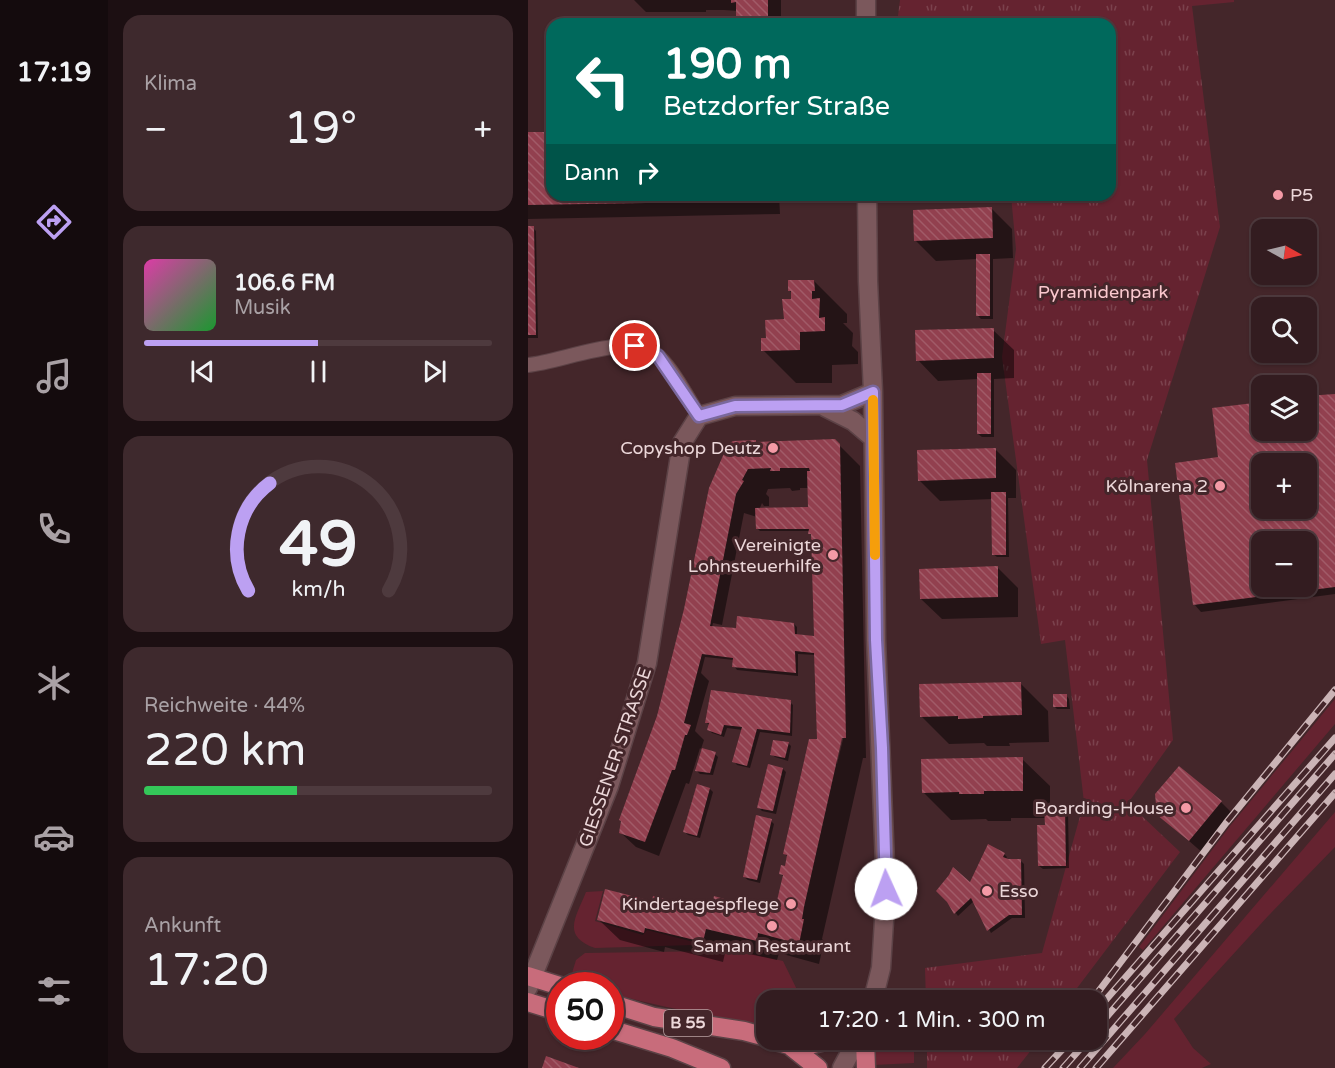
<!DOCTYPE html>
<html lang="de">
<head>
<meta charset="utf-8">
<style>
	body { margin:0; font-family:"Varela Round",sans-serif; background:#3e292d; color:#f1f3f6; height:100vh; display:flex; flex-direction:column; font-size:22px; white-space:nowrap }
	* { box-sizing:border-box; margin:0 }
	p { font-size:20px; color:#a9a1a5 }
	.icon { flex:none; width:33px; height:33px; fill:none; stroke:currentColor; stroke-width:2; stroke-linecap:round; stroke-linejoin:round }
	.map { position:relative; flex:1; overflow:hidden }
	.panel { display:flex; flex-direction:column; gap:15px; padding:15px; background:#1c0f12; width:420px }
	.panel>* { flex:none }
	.banner { position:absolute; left:18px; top:18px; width:570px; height:183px; border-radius:18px; box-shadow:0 2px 4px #0004,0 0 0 2px #4e3a3e; background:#00695c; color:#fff; overflow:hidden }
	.needle { width:39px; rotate:98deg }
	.controls { position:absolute; left:723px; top:219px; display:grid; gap:12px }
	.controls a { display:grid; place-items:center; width:66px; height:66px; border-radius:12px; background:#331c20; box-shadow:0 2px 4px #0004,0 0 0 2px #4e3a3e; font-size:30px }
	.speed { position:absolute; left:18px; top:972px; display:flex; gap:12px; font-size:30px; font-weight:700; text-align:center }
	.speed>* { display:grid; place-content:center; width:78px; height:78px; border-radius:50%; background:#331c20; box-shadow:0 2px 4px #0004,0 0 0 2px #4e3a3e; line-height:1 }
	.speed .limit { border:9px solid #d22; background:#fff; color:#111 }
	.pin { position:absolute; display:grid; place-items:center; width:51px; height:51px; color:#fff; margin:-26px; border:3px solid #fff; border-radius:50%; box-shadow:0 2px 6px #0007 }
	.me { position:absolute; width:66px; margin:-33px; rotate:358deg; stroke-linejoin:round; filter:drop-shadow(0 0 4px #0008) }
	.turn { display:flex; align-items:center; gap:21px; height:126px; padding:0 18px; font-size:27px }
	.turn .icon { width:78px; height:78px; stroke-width:2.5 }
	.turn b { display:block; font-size:42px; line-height:51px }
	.then { display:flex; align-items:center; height:57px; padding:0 18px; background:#0003; gap:12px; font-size:22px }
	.big { font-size:45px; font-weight:600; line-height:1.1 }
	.panel .widget { flex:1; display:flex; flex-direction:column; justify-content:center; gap:9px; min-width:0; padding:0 21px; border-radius:18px; background:#3e292d }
	.panel .dial { align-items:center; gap:0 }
	.dial svg { height:156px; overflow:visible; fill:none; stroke:#4e3a3e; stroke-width:7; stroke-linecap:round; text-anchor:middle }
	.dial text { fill:#f1f3f6; stroke:none }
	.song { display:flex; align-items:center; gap:18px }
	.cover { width:72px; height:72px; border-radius:9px; background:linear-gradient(135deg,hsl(320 70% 55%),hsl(130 70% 35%)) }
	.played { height:6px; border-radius:3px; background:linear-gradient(90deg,#bca0f2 50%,#4e3a3e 50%) }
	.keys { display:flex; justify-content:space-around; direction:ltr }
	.heat { display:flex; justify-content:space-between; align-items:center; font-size:33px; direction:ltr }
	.charge { height:9px; border-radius:4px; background:linear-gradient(90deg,#34c759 44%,#4e3a3e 0) }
	.trip { position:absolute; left:228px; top:990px; width:351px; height:60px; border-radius:18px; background:#331c20; box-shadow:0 2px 4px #0004,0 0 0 2px #4e3a3e; font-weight:600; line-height:60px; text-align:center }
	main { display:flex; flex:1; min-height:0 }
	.tab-bar { display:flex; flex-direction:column; width:108px; justify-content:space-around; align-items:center; background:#140b0d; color:#a9a1a5 }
	.tab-bar .icon { width:42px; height:42px }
	.tab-bar .active { color:#bca0f2 }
	.tab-bar b { font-size:27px; color:#f1f3f6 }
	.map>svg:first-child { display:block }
</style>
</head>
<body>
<main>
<nav class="tab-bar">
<b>17:19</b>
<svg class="icon active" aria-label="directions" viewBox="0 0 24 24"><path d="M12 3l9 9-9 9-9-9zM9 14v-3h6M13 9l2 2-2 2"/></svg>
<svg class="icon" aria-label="music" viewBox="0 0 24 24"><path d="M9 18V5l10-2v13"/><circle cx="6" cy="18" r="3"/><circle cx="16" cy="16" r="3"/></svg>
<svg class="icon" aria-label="phone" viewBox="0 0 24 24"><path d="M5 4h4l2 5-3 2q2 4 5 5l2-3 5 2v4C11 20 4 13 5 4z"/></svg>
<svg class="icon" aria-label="climate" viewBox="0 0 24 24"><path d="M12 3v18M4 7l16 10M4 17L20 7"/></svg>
<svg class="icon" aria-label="car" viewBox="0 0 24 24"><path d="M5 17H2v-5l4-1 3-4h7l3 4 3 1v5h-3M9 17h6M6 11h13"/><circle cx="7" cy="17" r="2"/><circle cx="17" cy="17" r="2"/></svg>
<svg class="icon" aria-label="filters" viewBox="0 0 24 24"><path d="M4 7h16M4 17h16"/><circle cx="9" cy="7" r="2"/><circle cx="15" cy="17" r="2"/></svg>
</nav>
<section class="panel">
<div class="widget"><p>Klima</p>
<div class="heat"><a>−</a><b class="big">19°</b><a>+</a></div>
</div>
<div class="widget">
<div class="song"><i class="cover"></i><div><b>106.6 FM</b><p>Musik</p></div></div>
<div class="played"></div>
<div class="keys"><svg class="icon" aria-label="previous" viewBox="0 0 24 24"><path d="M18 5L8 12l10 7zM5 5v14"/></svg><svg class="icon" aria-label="pause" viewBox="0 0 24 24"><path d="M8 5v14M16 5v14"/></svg><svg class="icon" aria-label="next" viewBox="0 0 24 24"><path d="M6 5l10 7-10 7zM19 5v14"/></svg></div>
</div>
<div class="widget dial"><svg viewBox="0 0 100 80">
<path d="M14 69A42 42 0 1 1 86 69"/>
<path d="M14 69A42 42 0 0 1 25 14" stroke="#bca0f2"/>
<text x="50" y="56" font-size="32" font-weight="700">49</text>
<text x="50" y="72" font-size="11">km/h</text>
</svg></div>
<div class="widget"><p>Reichweite · 44%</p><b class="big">220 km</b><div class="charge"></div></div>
<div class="widget"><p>Ankunft</p><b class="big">17:20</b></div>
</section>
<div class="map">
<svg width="807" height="1068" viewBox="0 0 807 1068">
	<defs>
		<pattern id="park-tufts" width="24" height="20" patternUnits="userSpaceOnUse" patternTransform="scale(1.5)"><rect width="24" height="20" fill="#652330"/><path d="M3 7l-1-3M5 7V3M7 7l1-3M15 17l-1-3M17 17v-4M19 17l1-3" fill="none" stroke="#7b424d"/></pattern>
		<pattern id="building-back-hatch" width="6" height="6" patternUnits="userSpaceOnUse" patternTransform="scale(1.5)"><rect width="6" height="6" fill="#92404f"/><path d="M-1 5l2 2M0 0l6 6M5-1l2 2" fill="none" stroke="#a15b68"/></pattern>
	</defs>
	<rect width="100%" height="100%" fill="#44262a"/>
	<!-- green -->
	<path fill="#652330" d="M 807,699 L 807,724 L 615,950 L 611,947 L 702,826 Z
		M 807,812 L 807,847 L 741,915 L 646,1019 L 665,1048 L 683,1064 L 674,1068 L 585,1068 L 617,1034 Z
		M 75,891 L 67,921 L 115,935 L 119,930 L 166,942 L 166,945 L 67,948 C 33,936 48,917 58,892 Z
		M 194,947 L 255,961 L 274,1000 L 238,1000 L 238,1025 C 186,1016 134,1008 83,993 L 82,986 L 60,985 L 47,981 L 44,973 L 48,960 L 57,953 L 191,951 Z
		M 347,1040 L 386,1040 L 386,1063 L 346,1065 Z"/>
	<!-- park -->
	<path fill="url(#park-tufts)" d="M 372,0 L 706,0 L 706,2 L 664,6 L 692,227 L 619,460 L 645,740 L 600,803 L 652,852 L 540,1000 L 398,1000 L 397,968 L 514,953 L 556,802 L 537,640 L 513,644 L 474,357 L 488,249 L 483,195 L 582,195 L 582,24 L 369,24 Z
		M 399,1040 L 511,1040 L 489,1068 L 399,1068 Z"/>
	<!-- shadow -->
	<path fill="#0007" fill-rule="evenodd" d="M 106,0 L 253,0 L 253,24 L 210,24 L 210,11 L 196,10 L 178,10 L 178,12 L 118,12 Z
		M 24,133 L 24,195 L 251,195 L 252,214 L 0,219 L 0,134 Z
		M 464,209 L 484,229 L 485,258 L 465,259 L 465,319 L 453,319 L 449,315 L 449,259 L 408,261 L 387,240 Z
		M 0,228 L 5,228 L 8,231 L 10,338 L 0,338 Z
		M 286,281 L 319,314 L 319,323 L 315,323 L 325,333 L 324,346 L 330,352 L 330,364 L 304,365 L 304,383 L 268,383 L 235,350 L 239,339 L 257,321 L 265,300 L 265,294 L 262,291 Z
		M 465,330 L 486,350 L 486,378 L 466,379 L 466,437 L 454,437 L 450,434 L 450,379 L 410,381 L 390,360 Z
		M 807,395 L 807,594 L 673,612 L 666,604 L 692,459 L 734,430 L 778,430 ZM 734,464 L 778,464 L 778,508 L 734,508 ZM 734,542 L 778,542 L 778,586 L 734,586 Z
		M 229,444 L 311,445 L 332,466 L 338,758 L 335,758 L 294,939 L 296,941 L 291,964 L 251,953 L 249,960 L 198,949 L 195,962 L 137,947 L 136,952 L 92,940 L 71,920 L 125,903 L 184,912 L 232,911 L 249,906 L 256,877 L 253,874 L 258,867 L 260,857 L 257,854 L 290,740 L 288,655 L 270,654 L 270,676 L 209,670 L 206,666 L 206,660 L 177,657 L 173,673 L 181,681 L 167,731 L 176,740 L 173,749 L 172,748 L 161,784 L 158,783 L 131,856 L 108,847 L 93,833 L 130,716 L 157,609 ZM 262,488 L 264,491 L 272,490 L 272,488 L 281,488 L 282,509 L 231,510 L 234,503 L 236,506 L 241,506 L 241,497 L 238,494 L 240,489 ZM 216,513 L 229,517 L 229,528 L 232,531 L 282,531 L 284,536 L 287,637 L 269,636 L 269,627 L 266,624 L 209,629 L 184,627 L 185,623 L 194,625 ZM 315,731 L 317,731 L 309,764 L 309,757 Z
		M 467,449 L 488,470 L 488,498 L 480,498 L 481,557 L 469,557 L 465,554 L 465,499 L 412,501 L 391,480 Z
		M 469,567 L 490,588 L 490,617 L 414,619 L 393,599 Z
		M 492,683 L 520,711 L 521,742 L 481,743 L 482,746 L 459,746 L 456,743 L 421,744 L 394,717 Z
		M 538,695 L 541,699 L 542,709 L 529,709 L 526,706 Z
		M 262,702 L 265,705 L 264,736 L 232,732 L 222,768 L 209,765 L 206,761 L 215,730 L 199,728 L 196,737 L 184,733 L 181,730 L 182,726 L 178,722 Z
		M 260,743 L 263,746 L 260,761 L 247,757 L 244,754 Z
		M 187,754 L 190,757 L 185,775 L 172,774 L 169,771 Z
		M 494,759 L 522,786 L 522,810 L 536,809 L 540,812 L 541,868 L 515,869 L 511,866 L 518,818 L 483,818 L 483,821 L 460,821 L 458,819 L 423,820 L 395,792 Z
		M 255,769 L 258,772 L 248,814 L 234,811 L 231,808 Z
		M 170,786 L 182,789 L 185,792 L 172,838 L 160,835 L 157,832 Z
		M 693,802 L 707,816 L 676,854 L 630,814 Z
		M 243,821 L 246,824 L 232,883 L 220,880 L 216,877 Z
		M 476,854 L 479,857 L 477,861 L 493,861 L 496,864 L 497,918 L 484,918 L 463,933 L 446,901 L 430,916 L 420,902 Z"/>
	<!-- building -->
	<path fill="url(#building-back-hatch)" fill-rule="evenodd" d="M 203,0 L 240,0 L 240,24 L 208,24 L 208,2 L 203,3 Z
		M 0,132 L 24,132 L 24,195 L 238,195 L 238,201 L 0,205 Z
		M 464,207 L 465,238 L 386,241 L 385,210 Z
		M 0,226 L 6,226 L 8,335 L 0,335 Z
		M 448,254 L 462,254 L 462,316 L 448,316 Z
		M 260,280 L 286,280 L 287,291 L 284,291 L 284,299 L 292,298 L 291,318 L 297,317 L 297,331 L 272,332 L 272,350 L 233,351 L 233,338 L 238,338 L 237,320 L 256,319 L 254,299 L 263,299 L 263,291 L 260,291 Z
		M 466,328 L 466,358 L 388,361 L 387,330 Z
		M 449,373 L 463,373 L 463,434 L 449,434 Z
		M 807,394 L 807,587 L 665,605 L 647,463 L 690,457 L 684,408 L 734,402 L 734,430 L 778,430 L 778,396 ZM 734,464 L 778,464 L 778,508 L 734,508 ZM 734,542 L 778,542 L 778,586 L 734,586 Z
		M 307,439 L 312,444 L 318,738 L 314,738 L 276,907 L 274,919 L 276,919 L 271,944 L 230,933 L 229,941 L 178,929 L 175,942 L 117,928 L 116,933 L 69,920 L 77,889 L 124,901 L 125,896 L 183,910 L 186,896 L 231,909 L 233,901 L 248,905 L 255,875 L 251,874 L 253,865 L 257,866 L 259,855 L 255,854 L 281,739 L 289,739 L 286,653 L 267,651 L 268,673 L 204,667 L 205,658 L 174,654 L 156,723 L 163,725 L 159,735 L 157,735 L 147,770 L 144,770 L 117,842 L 91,833 L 93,821 L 91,820 L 129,716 L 156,609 L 181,488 L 200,444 L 205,441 L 228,440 L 228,442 ZM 243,468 L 242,471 L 252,471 L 252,468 L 281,468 L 282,471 L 279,471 L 280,507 L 227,508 L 228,529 L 281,529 L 280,534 L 283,534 L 286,636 L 267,634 L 266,623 L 209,616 L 208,628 L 182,626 L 208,494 L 216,481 L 214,480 L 220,469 Z
		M 468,448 L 468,478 L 390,481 L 389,450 Z
		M 463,492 L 478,492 L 478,555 L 464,555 Z
		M 470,566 L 470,597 L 392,599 L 391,569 Z
		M 493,682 L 494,715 L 455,716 L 455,718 L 430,719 L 430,716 L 392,717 L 391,684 Z
		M 183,690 L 263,700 L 262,733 L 229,729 L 219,766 L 204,762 L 214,727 L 196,725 L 193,735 L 179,730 L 181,723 L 177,723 Z
		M 525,694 L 539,694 L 539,707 L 525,707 Z
		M 245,740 L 261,742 L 257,758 L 242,755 Z
		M 174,748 L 188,752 L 182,773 L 167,771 Z
		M 495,757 L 495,791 L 456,791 L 456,794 L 431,794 L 431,792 L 394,793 L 393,759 Z
		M 240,764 L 255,768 L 245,811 L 229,808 Z
		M 651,766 L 694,801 L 661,841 L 629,815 L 627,794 Z
		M 169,784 L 182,788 L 169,836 L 155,832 Z
		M 516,808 L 537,808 L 538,866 L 510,866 L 509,825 L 517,825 Z
		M 228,815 L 244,819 L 229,880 L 215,877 Z
		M 460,844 L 477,853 L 475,857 L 480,859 L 493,859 L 494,915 L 481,915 L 459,931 L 443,898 L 426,914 L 419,902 L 408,891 L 421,875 L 425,867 L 442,882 Z
		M 18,1056 L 51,1068 L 14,1068 Z"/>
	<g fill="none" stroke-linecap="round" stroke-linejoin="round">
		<defs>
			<path id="street" d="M 0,365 C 35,362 104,330 131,357 C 147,373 159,397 171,416"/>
			<path id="secondary" d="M 338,24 L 338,0
				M 339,195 L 340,281 L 345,392 L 348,640 L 358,889 L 353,968 L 345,1000
				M 297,407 L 325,421 L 345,438
				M 0,988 L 81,786 L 119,663 L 154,443 L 171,416 L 207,406 L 314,405 L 345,392
				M 314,1068 L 329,1040"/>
			<path id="primary" d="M 0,976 L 32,986
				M 0,1002 L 32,1012
				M 82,1003 L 126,1017 L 216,1031 L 238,1037
				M 82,1029 L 144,1048 L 193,1068
				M 244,1040 L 261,1045 L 290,1068
				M 337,1040 L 338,1068
				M 261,1045 L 281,1045 L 301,1040"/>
		</defs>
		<!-- street casing -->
		<use href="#street" stroke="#5c4246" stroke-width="16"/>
		<!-- secondary casing -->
		<use href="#secondary" stroke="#5c4246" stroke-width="21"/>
		<!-- primary casing -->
		<use href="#primary" stroke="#5c4246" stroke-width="21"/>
		<!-- street -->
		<use href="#street" stroke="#7b585c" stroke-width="14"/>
		<!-- secondary -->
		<use href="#secondary" stroke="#7b585c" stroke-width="18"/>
		<!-- primary -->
		<use href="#primary" stroke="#c86c7b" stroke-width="18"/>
		<defs>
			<path id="rail" d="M 564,1000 L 698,823 L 807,690
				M 568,1011 L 807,738
				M 568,1029 L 807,754
				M 517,1068 L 543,1040
				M 535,1068 L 560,1040
				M 552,1068 L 807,774
				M 568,1068 L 807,793"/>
		</defs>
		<!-- rail casing -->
		<use href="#rail" stroke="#cbb4b6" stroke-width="7"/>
		<!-- rail -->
		<use href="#rail" stroke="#44262a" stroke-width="4.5" stroke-dasharray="14" stroke-linecap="butt"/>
	</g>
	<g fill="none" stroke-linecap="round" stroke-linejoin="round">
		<defs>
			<path id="route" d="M 107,346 L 130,356 L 171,416 L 207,406 L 314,405 L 345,392 L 348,640 L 354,748 L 358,889"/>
		</defs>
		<!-- route casing -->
		<use href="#route" stroke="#7a689d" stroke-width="15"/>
		<!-- route -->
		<use href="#route" stroke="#bca0f2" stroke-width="10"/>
		<!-- slow -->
		<path stroke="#f59e0b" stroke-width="10" d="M 345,400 L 347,555"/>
	</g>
	<!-- markers -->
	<g fill="#f49aa6" stroke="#44262a" stroke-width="2">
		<circle cx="750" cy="195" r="6"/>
		<circle cx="245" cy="448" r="6"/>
		<circle cx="692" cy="486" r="6"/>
		<circle cx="305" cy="555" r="6"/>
		<circle cx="658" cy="808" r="6"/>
		<circle cx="459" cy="891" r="6"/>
		<circle cx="263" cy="904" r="6"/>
		<circle cx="244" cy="926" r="6"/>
	</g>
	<g text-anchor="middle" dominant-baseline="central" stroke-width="6" stroke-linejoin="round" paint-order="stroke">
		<!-- shield labels -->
		<rect fill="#44262a" stroke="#baa2a4" stroke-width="1.5" x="136" y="1010" width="48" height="26" rx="4.5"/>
		<g font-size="16" font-weight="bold" fill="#ecd7d9">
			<text x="160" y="1023">B 55</text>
		</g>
		<!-- poi labels -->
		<g font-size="18" fill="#ecd7d9" stroke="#44262a" text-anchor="end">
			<text x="762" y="195" text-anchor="start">P5</text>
			<text x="233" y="448">Copyshop Deutz</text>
			<text x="680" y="486">Kölnarena 2</text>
			<text x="293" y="545">Vereinigte<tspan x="293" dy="21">Lohnsteuerhilfe</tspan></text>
			<text x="646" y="808">Boarding-House</text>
			<text x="471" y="891" text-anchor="start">Esso</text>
			<text x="251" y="904">Kindertagespflege</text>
			<text x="244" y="946" text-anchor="middle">Saman Restaurant</text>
		</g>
		<!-- park labels -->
		<g font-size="18" fill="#fac8ce" stroke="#44262a">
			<text x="575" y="292">Pyramidenpark</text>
		</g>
		<!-- street labels -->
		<g font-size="18" fill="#ecd7d9" stroke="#44262a">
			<text transform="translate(87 757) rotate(-71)">GIESSENER STRASSE</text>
		</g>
	</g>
</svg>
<div class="controls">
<a><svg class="needle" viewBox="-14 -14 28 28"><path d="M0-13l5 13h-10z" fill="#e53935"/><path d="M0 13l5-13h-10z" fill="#a9a1a5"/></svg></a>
<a><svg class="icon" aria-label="search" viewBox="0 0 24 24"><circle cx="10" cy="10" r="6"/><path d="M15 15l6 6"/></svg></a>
<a><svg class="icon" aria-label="layers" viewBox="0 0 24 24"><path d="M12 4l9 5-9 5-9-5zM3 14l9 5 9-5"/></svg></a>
<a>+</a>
<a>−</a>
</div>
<div class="speed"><div class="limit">50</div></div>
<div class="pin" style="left:107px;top:346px;background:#d93025"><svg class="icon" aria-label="arrive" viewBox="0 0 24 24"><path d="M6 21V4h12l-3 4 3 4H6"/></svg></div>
<svg class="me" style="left:358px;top:889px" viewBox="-20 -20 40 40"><circle r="19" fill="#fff"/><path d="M0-13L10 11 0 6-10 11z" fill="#bca0f2"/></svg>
<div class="trip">17:20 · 1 Min. · 300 m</div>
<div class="banner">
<div class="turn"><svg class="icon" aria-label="left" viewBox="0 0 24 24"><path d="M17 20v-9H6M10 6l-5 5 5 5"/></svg><div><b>190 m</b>Betzdorfer Straße</div></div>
<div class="then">Dann<svg class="icon" aria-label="right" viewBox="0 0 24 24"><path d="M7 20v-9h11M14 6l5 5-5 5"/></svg></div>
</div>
</div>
</main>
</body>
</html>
